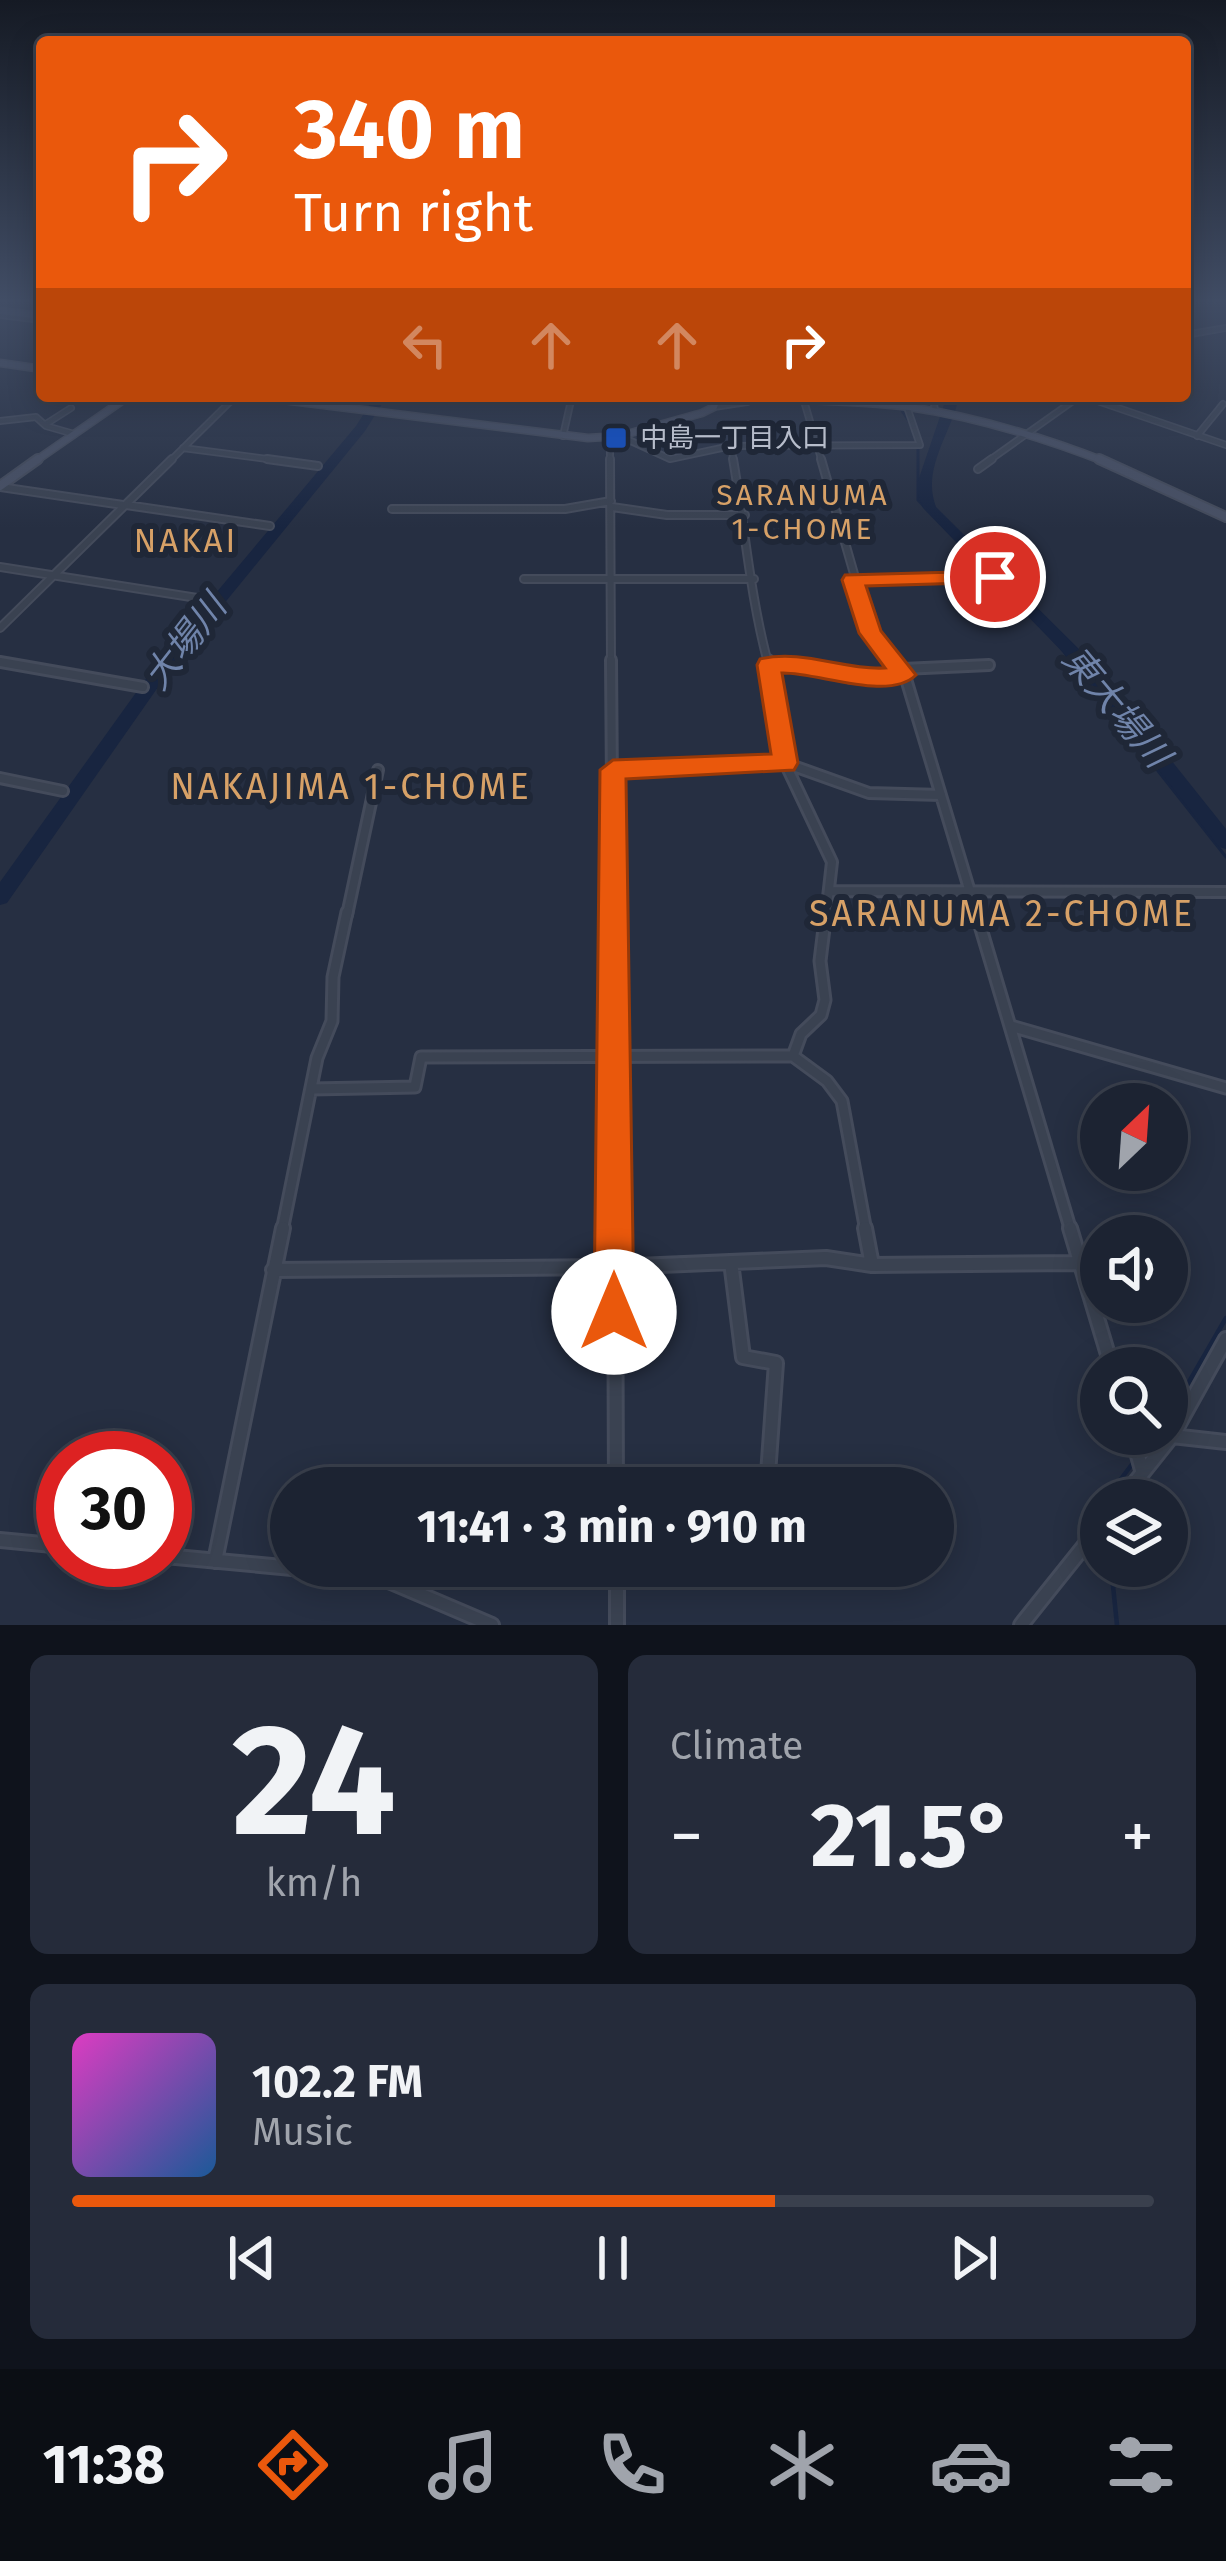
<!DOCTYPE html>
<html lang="en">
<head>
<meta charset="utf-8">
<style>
	body { margin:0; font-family:"Fira Sans","Noto Sans JP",sans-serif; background:#252b3a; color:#f1f3f6; height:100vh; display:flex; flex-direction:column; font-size:45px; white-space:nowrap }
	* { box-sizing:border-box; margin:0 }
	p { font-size:39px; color:#a0a4ac }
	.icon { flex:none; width:66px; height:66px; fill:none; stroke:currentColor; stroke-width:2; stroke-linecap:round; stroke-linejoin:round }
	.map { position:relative; height:1625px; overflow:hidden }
	.sheet { display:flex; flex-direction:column; gap:30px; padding:30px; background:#0f131c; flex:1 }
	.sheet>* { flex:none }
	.hud { position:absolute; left:36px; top:36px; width:1155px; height:366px; border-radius:12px; box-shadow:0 6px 30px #0003,0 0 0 3px #3a404d; background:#ea580c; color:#fff; overflow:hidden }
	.needle { width:78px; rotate:25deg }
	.controls { position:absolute; left:1080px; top:1083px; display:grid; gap:24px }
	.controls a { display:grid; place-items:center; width:108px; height:108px; border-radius:50%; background:#1c2332; box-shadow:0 6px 30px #0003,0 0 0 3px #3a404d; font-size:60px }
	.speed { position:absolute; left:36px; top:1431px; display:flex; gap:24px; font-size:60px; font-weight:700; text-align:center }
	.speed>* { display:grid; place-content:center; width:156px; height:156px; border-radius:50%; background:#1c2332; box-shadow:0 6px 30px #0003,0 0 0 3px #3a404d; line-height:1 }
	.speed .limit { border:18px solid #d22; background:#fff; color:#111 }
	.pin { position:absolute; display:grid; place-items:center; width:102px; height:102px; color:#fff; margin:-51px; border:6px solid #fff; border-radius:50%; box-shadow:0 3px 12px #0007 }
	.me { position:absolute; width:132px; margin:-66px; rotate:0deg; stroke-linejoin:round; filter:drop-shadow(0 0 9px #0008) }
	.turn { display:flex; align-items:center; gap:42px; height:252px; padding:0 60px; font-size:54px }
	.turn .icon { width:156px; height:156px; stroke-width:2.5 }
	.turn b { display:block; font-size:84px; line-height:102px }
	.lanes { display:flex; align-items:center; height:114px; padding:0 60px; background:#0003; justify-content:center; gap:60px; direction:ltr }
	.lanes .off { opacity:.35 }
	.big { font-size:90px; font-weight:700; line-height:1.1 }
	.sheet .tile { flex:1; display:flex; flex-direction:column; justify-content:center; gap:18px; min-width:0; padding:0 42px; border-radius:18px; background:#252b3a }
	.sheet .dial { align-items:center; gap:0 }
	.dial b { font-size:156px; line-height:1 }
	.song { display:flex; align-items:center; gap:36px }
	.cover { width:144px; height:144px; border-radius:18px; background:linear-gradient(135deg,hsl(310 70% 55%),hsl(210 70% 35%)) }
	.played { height:12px; border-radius:6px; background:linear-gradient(90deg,#ea580c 65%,#3a404d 65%) }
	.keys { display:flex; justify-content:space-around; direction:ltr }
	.heat { display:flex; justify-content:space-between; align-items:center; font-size:66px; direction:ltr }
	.sheet .tiles { flex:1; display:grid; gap:30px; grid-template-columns:1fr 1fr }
	.tile:last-child { grid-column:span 2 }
	.trip { position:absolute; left:270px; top:1467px; width:684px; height:120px; border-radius:60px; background:#1c2332; box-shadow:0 6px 30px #0003,0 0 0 3px #3a404d; font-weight:700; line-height:120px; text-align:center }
	.tabs { display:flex; height:192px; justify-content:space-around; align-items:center; background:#0b0e14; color:#a0a4ac }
	.tabs .icon { width:84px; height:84px }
	.tabs .active { color:#ea580c }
	.tabs b { font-size:54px; color:#f1f3f6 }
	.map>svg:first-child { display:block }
</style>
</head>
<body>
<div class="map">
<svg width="1226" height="1625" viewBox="0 0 1226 1625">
	<rect width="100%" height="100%" fill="#262f42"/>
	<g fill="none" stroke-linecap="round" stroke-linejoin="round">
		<!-- stream-far1 -->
		<path stroke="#182540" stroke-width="3" d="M 1185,337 L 1226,331
			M 892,396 L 911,424
			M 918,445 L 918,500 L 1061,648 L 1226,857"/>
		<!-- stream -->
		<path stroke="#182540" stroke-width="4.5" d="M 1167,1420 L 1226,1318
			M 1143,1451 L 1157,1434
			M 1105,1500 L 1133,1463
			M 1111,1566 L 1117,1625"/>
		<!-- river -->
		<path fill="#182540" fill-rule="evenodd" d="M 375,396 L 387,396 L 365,431 L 170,670 L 7,903 L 0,905 L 0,882 L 158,662 L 356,426 Z
			M 947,396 L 959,396 C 952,433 921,468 936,507 L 1096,666 L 1226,829 L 1226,849 L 1219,847 L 1084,674 L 923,508 L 918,495 L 918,481 Z"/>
		<defs>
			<path id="street-far4" d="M 0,315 L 42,320
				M 1185,335 L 1226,328
				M 933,396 L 935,411
				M 1083,396 L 1226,445
				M 87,399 L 122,401
				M 804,401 L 822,462
				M 714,407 L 747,402
				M 0,421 L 36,417 L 46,426 L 74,434
				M 46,424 L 71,408
				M 563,436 L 572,396
				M 620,436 L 670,459 L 731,446 L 920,445 L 907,407
				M 1197,436 L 1223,404
				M 610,437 L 610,462
				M 731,446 L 734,462
				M 183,448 L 290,462
				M 169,462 L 236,396
				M 987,462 L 1080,396"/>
			<path id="street-far3" d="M 267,459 L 318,466
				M 610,459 L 611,663
				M 733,459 C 745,528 750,596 768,663
				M 821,459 L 871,633 L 898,663
				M 978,469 L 992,459
				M 0,487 L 123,505
				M 126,505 L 270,526
				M 612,507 L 667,515 L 745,515
				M 392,509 L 565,509 L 611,501
				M 0,567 L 210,600
				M 524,579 L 754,579
				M 853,580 L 995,577
				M 0,628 L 172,459
				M 0,662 L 6,663"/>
			<path id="street-far2" d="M 611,660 L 613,915
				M 768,660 L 785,763 L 832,862 L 826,915
				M 895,660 L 903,669 L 977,915
				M 0,662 L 143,687
				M 769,665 L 808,665 L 851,678 L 904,675
				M 903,669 L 989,665
				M 613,770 L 785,763 L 869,793 L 941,795
				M 0,778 L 63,791
				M 829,891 L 1226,892
				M 347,915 L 378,770"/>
			<path id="street-far1" d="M 613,912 L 615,1231
				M 976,912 L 1071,1231
				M 1011,1026 L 1226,1088
				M 793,1056 L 801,1034 L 821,1015 L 825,1000 L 820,961 L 826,912
				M 311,1089 L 415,1087 L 421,1057 L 793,1056 L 827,1081 L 842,1101 L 866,1231
				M 282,1231 L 317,1058 L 332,1021 L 333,977 L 347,912"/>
			<path id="street" d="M 615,1228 L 616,1488
				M 865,1228 L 872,1265
				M 1070,1228 L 1112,1368
				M 731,1262 L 743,1357 L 776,1363 L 767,1488
				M 273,1270 L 614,1267 L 826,1258 L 872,1265 L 1080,1263
				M 1132,1434 L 1142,1470
				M 1172,1436 L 1226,1442
				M 1121,1500 L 1172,1436 L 1226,1339
				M 0,1540 L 63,1546
				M 165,1556 L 377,1576 L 492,1625
				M 215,1561 L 283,1228
				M 617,1566 L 617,1625
				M 1021,1625 L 1101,1525"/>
			<path id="secondary-far1" d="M 0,311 L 42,316
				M 0,363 L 42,369
				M 251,396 L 588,438 L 620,436 L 702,413 L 714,407 L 718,396
				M 722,396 C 784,401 847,399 909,407 C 977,417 1042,437 1106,462
				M 34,462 L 129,396"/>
			<path id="secondary" d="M 1099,459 L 1226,517
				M 0,486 L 38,459"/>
		</defs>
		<!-- street-far4 casing -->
		<use href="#street-far4" stroke="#444b5b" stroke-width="8"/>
		<!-- street-far3 casing -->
		<use href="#street-far3" stroke="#444b5b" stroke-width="10"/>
		<!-- street-far2 casing -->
		<use href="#street-far2" stroke="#444b5b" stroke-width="14"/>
		<!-- street-far1 casing -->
		<use href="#street-far1" stroke="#444b5b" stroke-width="15"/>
		<!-- street casing -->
		<use href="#street" stroke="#444b5b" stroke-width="18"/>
		<!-- secondary-far1 casing -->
		<use href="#secondary-far1" stroke="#444b5b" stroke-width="9"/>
		<!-- secondary casing -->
		<use href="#secondary" stroke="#444b5b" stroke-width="12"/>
		<!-- street-far4 -->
		<use href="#street-far4" stroke="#3a4251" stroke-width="4.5"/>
		<!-- street-far3 -->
		<use href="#street-far3" stroke="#3a4251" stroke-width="6"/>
		<!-- street-far2 -->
		<use href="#street-far2" stroke="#3a4251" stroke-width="8"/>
		<!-- street-far1 -->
		<use href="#street-far1" stroke="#3a4251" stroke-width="9"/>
		<!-- street -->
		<use href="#street" stroke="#3a4251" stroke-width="12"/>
		<!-- secondary-far1 -->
		<use href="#secondary-far1" stroke="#485064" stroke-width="6"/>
		<!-- secondary -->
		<use href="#secondary" stroke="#485064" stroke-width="8"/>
	</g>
	<!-- sky -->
	<linearGradient id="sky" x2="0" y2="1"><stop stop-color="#151a24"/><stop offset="0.57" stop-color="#414d65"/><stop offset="1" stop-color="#414d65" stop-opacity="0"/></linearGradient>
	<rect width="1226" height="528" fill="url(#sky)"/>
	<!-- route -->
	<path fill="#ea580c" stroke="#983908" stroke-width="3" d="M 995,571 L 1006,577 L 1003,582 L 866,586 L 881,631 L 916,675 C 889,702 817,672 782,673 L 798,763 L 794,770 L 626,779 L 634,1312 L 628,1325 L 614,1331 L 600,1325 L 594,1312 L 600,770 L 613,760 L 771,754 L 757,665 L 760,659 C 803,649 843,670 885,668 L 859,633 L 842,580 L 845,575 Z"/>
	<!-- markers -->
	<rect fill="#1a4fb4" stroke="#1f2737" stroke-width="4.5" x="604" y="426" width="24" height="24" rx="6"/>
	<g text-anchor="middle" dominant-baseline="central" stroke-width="12" stroke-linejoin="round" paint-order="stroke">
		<!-- far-poi labels -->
		<g font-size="27" fill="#b7bdcb" stroke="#1f2737" text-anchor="start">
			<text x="640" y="438">中島一丁目入口</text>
		</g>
		<!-- far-neighbourhood labels -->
		<g font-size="30" letter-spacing="3" fill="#d7a167" stroke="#1f2737">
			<text x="803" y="495">SARANUMA<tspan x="803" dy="34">1-CHOME</tspan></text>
		</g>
		<!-- far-quarter labels -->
		<g font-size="33" letter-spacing="3" fill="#d7a167" stroke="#1f2737">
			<text x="186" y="541">NAKAI</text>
		</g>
		<!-- water labels -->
		<g font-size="36" font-style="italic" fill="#7084aa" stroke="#1f2737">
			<text transform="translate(185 642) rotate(-52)">大場川</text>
			<text transform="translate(1116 707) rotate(50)">東大場川</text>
		</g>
		<!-- neighbourhood labels -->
		<g font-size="36" letter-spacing="3" fill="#d7a167" stroke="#1f2737">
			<text x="351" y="787">NAKAJIMA 1-CHOME</text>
			<text x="1002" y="914">SARANUMA 2-CHOME</text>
		</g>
	</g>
</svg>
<div class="controls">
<a><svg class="needle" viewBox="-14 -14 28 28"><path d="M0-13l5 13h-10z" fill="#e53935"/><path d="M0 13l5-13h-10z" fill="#a0a4ac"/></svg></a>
<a><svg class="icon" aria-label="sound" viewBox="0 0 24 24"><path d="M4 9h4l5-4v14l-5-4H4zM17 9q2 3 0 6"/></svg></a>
<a><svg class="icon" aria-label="search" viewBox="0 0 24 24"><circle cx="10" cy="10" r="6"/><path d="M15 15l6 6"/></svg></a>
<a><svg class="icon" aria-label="layers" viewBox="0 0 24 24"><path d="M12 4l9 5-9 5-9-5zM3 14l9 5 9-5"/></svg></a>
</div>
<div class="speed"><div class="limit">30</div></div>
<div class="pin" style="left:995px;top:577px;background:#d93025"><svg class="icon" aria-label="arrive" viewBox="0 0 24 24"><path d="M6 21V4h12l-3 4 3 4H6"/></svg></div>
<svg class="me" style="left:614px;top:1312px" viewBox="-20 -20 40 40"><circle r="19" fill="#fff"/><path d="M0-13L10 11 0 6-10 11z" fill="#ea580c"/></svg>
<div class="trip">11:41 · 3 min · 910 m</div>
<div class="hud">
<div class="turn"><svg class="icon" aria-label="right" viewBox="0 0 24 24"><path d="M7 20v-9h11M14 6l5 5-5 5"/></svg><div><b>340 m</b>Turn right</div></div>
<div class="lanes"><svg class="icon off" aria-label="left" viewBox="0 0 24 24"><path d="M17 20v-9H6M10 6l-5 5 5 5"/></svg><svg class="icon off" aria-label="ahead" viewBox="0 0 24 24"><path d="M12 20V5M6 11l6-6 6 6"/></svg><svg class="icon off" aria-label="ahead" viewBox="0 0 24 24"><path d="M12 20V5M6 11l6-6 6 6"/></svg><svg class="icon" aria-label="right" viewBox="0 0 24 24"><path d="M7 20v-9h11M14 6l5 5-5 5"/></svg></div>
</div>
</div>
<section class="sheet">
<div class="tiles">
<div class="tile dial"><b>24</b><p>km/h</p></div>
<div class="tile"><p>Climate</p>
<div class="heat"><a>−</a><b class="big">21.5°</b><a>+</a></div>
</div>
<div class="tile">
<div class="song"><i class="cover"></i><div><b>102.2 FM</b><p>Music</p></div></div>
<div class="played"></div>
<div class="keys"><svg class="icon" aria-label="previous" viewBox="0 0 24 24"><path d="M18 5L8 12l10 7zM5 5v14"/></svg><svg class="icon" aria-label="pause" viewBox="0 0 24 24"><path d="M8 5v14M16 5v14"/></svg><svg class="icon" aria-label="next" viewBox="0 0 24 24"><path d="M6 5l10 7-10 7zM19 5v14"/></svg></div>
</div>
</div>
</section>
<nav class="tabs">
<b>11:38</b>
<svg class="icon active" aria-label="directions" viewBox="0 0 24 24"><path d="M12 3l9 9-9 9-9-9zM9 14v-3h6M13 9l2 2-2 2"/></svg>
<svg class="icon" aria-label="music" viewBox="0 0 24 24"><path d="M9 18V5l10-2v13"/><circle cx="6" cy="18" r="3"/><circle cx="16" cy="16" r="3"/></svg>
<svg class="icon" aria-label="phone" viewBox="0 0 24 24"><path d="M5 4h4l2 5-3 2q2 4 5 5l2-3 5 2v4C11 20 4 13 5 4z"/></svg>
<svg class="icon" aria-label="climate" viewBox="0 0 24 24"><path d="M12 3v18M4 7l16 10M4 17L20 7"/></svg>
<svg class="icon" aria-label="car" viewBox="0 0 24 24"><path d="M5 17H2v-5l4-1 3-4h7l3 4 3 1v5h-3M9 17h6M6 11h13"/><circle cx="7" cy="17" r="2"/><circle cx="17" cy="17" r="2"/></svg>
<svg class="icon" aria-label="filters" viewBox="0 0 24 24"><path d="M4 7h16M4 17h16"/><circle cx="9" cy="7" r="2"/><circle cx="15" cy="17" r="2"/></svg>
</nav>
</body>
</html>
